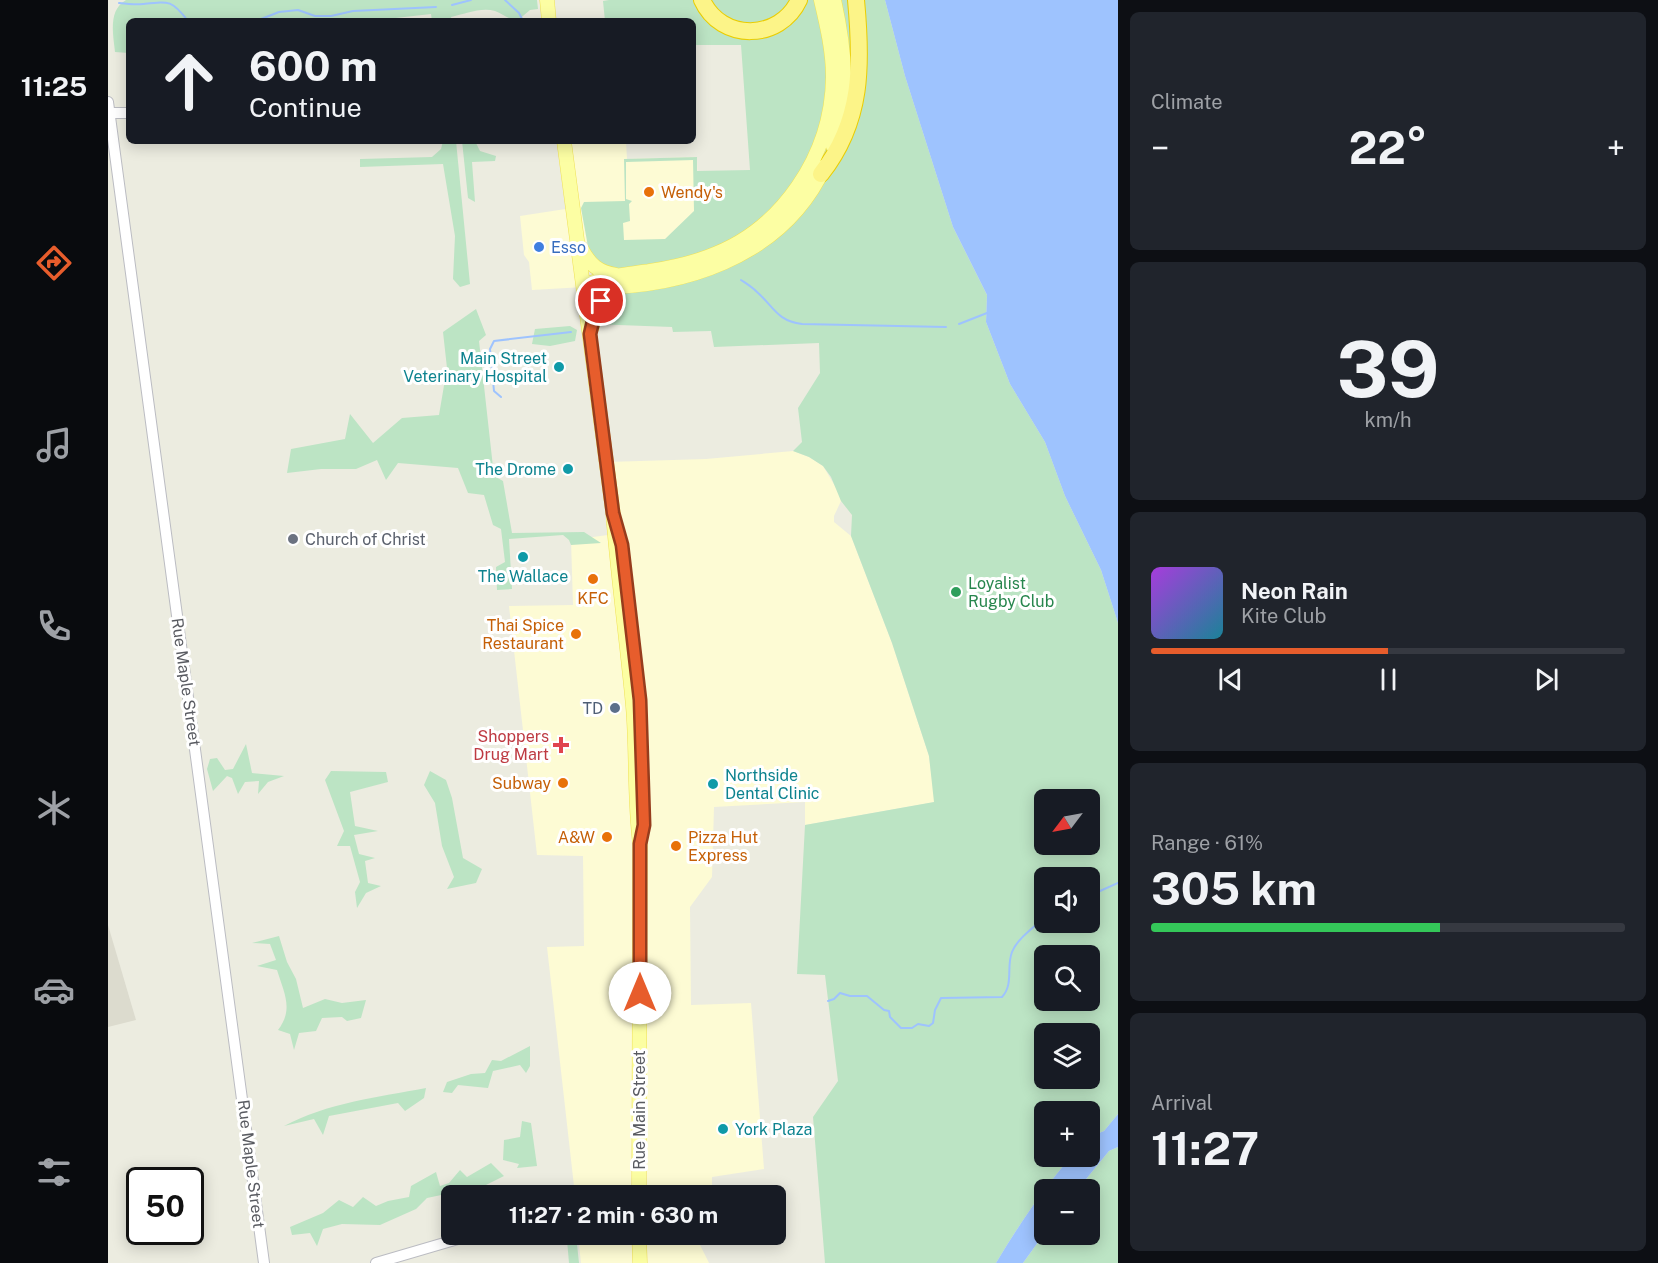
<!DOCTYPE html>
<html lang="en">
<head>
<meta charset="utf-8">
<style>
	body { margin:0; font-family:"Public Sans",sans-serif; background:#20242c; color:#f1f3f6; height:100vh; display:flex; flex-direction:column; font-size:22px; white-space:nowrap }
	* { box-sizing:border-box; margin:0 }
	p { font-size:20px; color:#9ea1a6 }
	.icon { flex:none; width:33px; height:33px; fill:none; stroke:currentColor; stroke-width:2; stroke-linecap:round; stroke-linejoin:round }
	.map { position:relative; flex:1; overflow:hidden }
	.side { display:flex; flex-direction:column; gap:12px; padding:12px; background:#0d0f14; width:540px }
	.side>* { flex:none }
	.top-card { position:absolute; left:18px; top:18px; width:570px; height:126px; border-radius:9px; box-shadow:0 3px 15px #0003; background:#171b24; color:#f1f3f6; overflow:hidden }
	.needle { width:39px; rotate:238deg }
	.fabs { position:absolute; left:926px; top:789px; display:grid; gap:12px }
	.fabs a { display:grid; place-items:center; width:66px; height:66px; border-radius:9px; background:#171b24; box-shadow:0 3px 15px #0003; font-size:30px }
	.speed { position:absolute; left:18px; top:1167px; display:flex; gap:12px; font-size:30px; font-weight:700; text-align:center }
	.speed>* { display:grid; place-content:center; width:78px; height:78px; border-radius:50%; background:#171b24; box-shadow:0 3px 15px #0003; line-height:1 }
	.speed .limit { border:3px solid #111; border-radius:9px; background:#fff; color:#111 }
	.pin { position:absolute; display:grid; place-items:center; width:51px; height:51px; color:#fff; margin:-26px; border:3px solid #fff; border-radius:50%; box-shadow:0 2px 6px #0007 }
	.me { position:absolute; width:66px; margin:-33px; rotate:0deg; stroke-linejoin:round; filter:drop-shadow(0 0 4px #0008) }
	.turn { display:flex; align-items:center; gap:21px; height:126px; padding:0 24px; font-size:27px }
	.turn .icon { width:78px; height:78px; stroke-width:2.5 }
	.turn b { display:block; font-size:42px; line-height:51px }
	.big { font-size:45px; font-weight:700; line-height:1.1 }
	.side .widget { flex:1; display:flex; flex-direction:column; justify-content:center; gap:9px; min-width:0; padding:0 21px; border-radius:9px; background:#20242c }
	.side .dial { align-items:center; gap:0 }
	.dial b { font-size:78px; line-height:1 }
	.song { display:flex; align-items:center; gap:18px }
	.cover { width:72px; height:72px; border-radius:9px; background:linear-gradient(135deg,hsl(280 70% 55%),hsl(190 70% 35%)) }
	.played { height:6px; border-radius:3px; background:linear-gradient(90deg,#e75d2c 50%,#363941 50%) }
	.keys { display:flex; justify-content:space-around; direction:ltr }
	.heat { display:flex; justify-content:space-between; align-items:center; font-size:33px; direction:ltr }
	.charge { height:9px; border-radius:4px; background:linear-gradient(90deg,#34c759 61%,#363941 0) }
	.trip { position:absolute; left:333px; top:1185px; width:345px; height:60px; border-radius:9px; background:#171b24; box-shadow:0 3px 15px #0003; font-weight:700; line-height:60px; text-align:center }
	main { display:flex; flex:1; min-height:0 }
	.tabs { display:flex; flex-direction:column; width:108px; justify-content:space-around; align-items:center; background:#090b0e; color:#9ea1a6 }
	.tabs .icon { width:42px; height:42px }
	.tabs .current { color:#e75d2c }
	.tabs b { font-size:27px; color:#f1f3f6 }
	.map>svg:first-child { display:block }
</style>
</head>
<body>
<main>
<nav class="tabs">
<b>11:25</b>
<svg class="icon current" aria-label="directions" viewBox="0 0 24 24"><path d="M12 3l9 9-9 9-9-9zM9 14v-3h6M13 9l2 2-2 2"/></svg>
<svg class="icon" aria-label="music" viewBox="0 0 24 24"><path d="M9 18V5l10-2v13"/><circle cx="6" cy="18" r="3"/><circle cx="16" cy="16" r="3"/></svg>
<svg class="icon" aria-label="phone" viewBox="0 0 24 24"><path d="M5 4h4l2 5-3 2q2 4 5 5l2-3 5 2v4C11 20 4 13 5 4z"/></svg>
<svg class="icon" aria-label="climate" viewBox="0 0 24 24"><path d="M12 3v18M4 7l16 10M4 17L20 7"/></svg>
<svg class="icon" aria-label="car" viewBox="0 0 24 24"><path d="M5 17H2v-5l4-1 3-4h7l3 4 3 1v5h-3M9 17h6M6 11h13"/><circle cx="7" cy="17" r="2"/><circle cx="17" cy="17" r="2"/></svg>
<svg class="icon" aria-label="filters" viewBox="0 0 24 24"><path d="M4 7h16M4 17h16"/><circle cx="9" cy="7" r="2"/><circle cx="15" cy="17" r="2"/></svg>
</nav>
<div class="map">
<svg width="1010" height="1263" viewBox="0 0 1010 1263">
	<rect width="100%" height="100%" fill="#ecece0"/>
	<!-- commercial -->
	<path fill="#fdfbd4" d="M 456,141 L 518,141 L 519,159 L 589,157 L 590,212 L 559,243 L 470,242 L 476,287 L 424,290 L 421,262 L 416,255 L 412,216 L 464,208 Z
		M 685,451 L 701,457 L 715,466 L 730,491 L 733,501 L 726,516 L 726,522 L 743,536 L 784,643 L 821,756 L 827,802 L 697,825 L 697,802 L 606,807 L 604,877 L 582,907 L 583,1005 L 643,1003 L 656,1169 L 604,1177 L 604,1188 L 576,1191 L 577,1195 L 467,1195 L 439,947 L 476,946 L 475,856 L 429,855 L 401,606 L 465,605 L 463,540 L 507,534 L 499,462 L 598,459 Z
		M 470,1235 L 587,1235 L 601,1263 L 473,1263 Z"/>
	<!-- education -->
	<path fill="#dcdbce" d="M 0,925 L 28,1020 L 0,1027 Z"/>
	<!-- green -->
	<path fill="#bce4c4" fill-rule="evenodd" d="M 18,0 L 429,0 L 430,9 L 422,10 L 409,21 C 400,19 395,14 387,11 C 373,7 357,14 343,17 L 344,21 L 324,21 L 323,14 L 261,21 L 21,21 L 21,53 L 7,52 C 5,34 0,10 18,0 Z
		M 501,0 L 777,0 L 797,76 L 845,227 L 879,295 L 878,322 L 902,384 L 937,442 L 957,496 L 993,570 L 1010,623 L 1010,1114 L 996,1131 L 981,1137 L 981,1112 L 936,1112 L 936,1156 L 963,1157 C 934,1190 911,1225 888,1263 L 717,1263 L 705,1117 L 730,1081 L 717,975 L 689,974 L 697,825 L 826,802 L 821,756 L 784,643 L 743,536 L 744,515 L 733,501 L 723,477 L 715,466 L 701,457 L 685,451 L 694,442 L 690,408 L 712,373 L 711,343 L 606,347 L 603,331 L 565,332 L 564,327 L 484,324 L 499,274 L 481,252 L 473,208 L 476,202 L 517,201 L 516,159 L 589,157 L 589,171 L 642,170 L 633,45 L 585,45 L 585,21 L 497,21 L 495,1 ZM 585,160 L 586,211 L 557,239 L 516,240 L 515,223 L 522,221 L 521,204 L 524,201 L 518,199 L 518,162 ZM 936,800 L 981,800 L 981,844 L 936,844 ZM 936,878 L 981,878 L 981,922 L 936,922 ZM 936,956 L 981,956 L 981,1000 L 936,1000 ZM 936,1034 L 981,1034 L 981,1078 L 936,1078 Z
		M 335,141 L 348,141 L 362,284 L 352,287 L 345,279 L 347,236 L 335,164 L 252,167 L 252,159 L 324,157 L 333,149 Z
		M 354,141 L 367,141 L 372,151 L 388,156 L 387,161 L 364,162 L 367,202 L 360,198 Z
		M 368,309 L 378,335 L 371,341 L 386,476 L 395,481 L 404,533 L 476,532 L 493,543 L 463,545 L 461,540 L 455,535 L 401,539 L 404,589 L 389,590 L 388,567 L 397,562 L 393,529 L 385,525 L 376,495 L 360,493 L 350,468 L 290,463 L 278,480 L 269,460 L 248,469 L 213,469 L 179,473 L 183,449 L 237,439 L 242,414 L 265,443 L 294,418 L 331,415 L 339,368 L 335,332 Z
		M 462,326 L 469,330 L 467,341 L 442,346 L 424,344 L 427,329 Z
		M 138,744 L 144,773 L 176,776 L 160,782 L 150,794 L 151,781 L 137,782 L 130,794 L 124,778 L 119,776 L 105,791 L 99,769 L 102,759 L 109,758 L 117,770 L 125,769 Z
		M 223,771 L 278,772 L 280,782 L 242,792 L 247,826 L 270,831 L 246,835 L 251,854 L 267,858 L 257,861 L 260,883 L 273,886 L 258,893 L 249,908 L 247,892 L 252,882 L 242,846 L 229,846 L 236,831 L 217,780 Z
		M 322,771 L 338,780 L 344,798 L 355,858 L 374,869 L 368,883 L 339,889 L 346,877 L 334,846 L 327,803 L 316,785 Z
		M 171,936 L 179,962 L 188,979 L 195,1008 L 217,999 L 234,1003 L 258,1000 L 253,1018 L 239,1021 L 234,1017 L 214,1018 L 208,1031 L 191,1033 L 186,1050 L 182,1034 L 170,1030 C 186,1009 176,993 169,970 L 149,966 L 168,960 L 162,944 L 144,943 Z
		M 422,1046 L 422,1066 L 418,1073 L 412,1065 L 385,1071 L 380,1088 L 350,1085 L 344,1093 L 335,1092 L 339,1082 L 363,1074 L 377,1073 L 384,1060 L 393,1061 Z
		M 318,1088 L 316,1098 L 297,1111 L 290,1103 L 221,1116 L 215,1135 L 206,1119 L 176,1126 C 219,1103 270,1097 318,1088 Z
		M 414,1121 L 423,1123 L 429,1166 L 409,1168 L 411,1164 L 395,1160 L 396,1140 L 412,1137 Z
		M 1010,1147 L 1010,1263 L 915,1263 L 936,1234 L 981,1234 L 981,1190 L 970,1189 L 1001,1151 Z
		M 383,1163 L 396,1176 L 376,1186 L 319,1198 L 308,1209 L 272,1225 L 234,1224 L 215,1229 L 209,1246 L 202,1233 L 184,1235 L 182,1227 L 215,1213 L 231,1200 L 245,1207 L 255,1197 L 268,1206 L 280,1201 L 301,1197 L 303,1186 L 328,1172 L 332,1186 L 341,1183 L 352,1170 L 359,1177 Z
		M 456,1235 L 468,1235 L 471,1263 L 461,1263 L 459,1240 Z"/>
	<!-- water -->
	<path fill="#9ec3fe" d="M 777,0 L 1010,0 L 1010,623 L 993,570 L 957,496 L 937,442 L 902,384 L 878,322 L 879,295 L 845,227 L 797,76 Z
		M 1010,1114 L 1010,1147 L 1001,1151 L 970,1189 L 936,1190 L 936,1234 L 915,1263 L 888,1263 C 911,1225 934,1190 963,1157 L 981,1156 L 981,1137 L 996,1131 Z"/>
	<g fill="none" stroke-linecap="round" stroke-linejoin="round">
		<!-- stream -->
		<path stroke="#9ec3fe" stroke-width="2" d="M 397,0 L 411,13 L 415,21
			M 11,3 C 19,4 28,5 35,4 C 61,1 64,0 80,21
			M 344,5 L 363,0
			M 148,21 L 171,12 L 190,10 L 207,16 L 223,16 L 245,11 L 328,7
			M 633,280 C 639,284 644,287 649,292 C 666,307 669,321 694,324 L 838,327
			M 851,324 L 879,313
			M 393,397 L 386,391 L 382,349 L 386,341 L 463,332
			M 981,892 L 992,891 L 1010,883
			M 720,1001 L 726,999 L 732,993 L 742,996 L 759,996 L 776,1010 L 781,1011 L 782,1017 L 793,1028 L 804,1028 L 810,1024 L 821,1026 L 825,1023 L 827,1010 L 833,998 L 894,997 C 906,984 898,967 904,952 C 909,939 926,927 936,918"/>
		<defs>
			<path id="minor" d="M 0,102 L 156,1263
				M 0,113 L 21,113
				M 506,1196 L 531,1189
				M 268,1263 L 367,1234"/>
			<path id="major" d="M 439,0 L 441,21
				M 456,141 L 505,513 C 510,578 519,641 525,706 C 529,752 526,797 532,844 L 531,1196
				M 725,146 C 742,98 737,49 726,0
				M 473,248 C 482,265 490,272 508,275
				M 483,283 C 501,275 523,274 542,271 C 561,268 581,264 599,257 C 674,231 724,155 725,77 C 725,51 719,25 713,0
				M 476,287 C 571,290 674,259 717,166
				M 484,327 C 487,309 493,295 511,289
				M 531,1234 L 532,1263"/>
			<path id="highway" d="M 594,0 C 613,42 672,41 691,0
				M 713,174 C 755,121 754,64 748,0"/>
		</defs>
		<!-- minor casing -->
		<use href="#minor" stroke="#bbbcc2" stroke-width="12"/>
		<!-- major casing -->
		<use href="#major" stroke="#efe156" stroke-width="15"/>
		<!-- highway casing -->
		<use href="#highway" stroke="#eacd02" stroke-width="18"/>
		<!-- minor -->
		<use href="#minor" stroke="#fff" stroke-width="10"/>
		<!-- major -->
		<use href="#major" stroke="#fcfea3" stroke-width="14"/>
		<!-- highway -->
		<use href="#highway" stroke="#fcf488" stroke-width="16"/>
	</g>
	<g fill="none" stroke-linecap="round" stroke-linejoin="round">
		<defs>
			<path id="route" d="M 493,301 L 486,317 L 482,334 L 505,513 L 514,545 L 532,700 L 536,825 L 532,844 L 532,993"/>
		</defs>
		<!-- route casing -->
		<use href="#route" stroke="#963c1d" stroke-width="15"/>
		<!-- route -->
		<use href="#route" stroke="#e75d2c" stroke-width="10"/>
	</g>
	<!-- markers -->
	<g fill="#e8710a" stroke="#fff" stroke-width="2">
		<circle cx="541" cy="192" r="6"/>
		<circle cx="485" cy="579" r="6"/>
		<circle cx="468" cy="634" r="6"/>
		<circle cx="455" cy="783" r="6"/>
		<circle cx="499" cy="837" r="6"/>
		<circle cx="568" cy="846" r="6"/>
	</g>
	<circle fill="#3f7fe0" stroke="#fff" stroke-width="2" cx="431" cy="247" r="6"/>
	<g fill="#0f9aa8" stroke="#fff" stroke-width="2">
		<circle cx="451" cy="367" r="6"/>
		<circle cx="460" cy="469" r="6"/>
		<circle cx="415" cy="557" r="6"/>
		<circle cx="605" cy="784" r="6"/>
		<circle cx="615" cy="1129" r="6"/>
	</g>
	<circle fill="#6b7280" stroke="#fff" stroke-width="2" cx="185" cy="539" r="6"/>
	<circle fill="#2e9e5b" stroke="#fff" stroke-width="2" cx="848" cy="592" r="6"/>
	<circle fill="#5c6f8a" stroke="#fff" stroke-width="2" cx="507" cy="708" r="6"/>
	<path fill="#e0444e" stroke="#fff" stroke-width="2" d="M450 736h6v6h6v6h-6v6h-6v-6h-6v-6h6z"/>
	<g text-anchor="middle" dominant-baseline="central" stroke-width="6" stroke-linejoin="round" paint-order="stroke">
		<!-- food labels -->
		<g font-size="16" fill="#c56008" stroke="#fff" text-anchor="end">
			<text x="553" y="192" text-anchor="start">Wendy's</text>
			<text x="485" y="598" text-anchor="middle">KFC</text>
			<text x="456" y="625">Thai Spice<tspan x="456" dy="18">Restaurant</tspan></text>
			<text x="443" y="783">Subway</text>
			<text x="487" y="837">A&amp;W</text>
			<text x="580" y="837" text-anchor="start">Pizza Hut<tspan x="580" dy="18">Express</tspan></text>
		</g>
		<!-- shop labels -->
		<g font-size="16" fill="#366cbe" stroke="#fff" text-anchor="start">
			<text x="443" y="247">Esso</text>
		</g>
		<!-- culture labels -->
		<g font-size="16" fill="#0d838f" stroke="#fff" text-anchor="end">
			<text x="439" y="358">Main Street<tspan x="439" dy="18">Veterinary Hospital</tspan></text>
			<text x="448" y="469">The Drome</text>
			<text x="415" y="576" text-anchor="middle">The Wallace</text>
			<text x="617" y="775" text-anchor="start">Northside<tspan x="617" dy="18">Dental Clinic</tspan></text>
			<text x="627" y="1129" text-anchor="start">York Plaza</text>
		</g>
		<!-- worship labels -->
		<g font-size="16" fill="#5b616d" stroke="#fff" text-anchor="start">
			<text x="197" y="539">Church of Christ</text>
		</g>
		<!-- leisure labels -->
		<g font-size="16" fill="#27864d" stroke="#fff" text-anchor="start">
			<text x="860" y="583">Loyalist<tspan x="860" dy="18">Rugby Club</tspan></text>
		</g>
		<!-- street labels -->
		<g font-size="16" fill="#595b61" stroke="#fff">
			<text transform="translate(78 682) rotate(82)">Rue Maple Street</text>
			<text transform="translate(531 1110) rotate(-90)">Rue Main Street</text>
			<text transform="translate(143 1164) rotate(83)">Rue Maple Street</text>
		</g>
		<!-- service labels -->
		<g font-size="16" fill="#4e5e75" stroke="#fff" text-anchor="end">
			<text x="495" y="708">TD</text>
		</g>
		<!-- health labels -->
		<g font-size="16" fill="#be3a42" stroke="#fff" text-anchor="end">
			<text x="441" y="736">Shoppers<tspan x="441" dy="18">Drug Mart</tspan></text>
		</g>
	</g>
</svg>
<div class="fabs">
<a><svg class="needle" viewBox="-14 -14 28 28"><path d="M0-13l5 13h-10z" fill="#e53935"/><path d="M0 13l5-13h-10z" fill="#9ea1a6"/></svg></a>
<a><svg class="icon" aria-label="sound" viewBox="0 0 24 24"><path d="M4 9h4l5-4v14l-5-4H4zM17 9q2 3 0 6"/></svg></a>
<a><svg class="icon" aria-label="search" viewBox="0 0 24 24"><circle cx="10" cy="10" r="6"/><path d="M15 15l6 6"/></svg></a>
<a><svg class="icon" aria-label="layers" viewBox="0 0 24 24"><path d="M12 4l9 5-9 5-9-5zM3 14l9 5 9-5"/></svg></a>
<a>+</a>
<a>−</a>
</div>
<div class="speed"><div class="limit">50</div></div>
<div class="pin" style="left:493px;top:301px;background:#d93025"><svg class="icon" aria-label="arrive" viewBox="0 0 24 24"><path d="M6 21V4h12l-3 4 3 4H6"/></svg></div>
<svg class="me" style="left:532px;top:993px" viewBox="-20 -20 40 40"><circle r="19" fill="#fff"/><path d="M0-13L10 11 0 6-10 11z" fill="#e75d2c"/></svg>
<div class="trip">11:27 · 2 min · 630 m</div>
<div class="top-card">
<div class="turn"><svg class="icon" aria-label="ahead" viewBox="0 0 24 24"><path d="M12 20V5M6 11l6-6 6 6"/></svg><div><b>600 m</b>Continue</div></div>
</div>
</div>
<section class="side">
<div class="widget"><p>Climate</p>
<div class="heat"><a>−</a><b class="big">22°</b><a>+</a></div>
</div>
<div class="widget dial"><b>39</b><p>km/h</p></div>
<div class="widget">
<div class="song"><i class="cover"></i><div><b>Neon Rain</b><p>Kite Club</p></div></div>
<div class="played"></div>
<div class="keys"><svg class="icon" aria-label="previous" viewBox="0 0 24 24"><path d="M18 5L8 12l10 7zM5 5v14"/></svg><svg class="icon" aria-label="pause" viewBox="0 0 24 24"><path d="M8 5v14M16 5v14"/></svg><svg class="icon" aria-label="next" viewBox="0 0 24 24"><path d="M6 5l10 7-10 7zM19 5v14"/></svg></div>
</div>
<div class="widget"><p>Range · 61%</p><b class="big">305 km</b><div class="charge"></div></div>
<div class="widget"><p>Arrival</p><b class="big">11:27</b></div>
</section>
</main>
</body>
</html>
